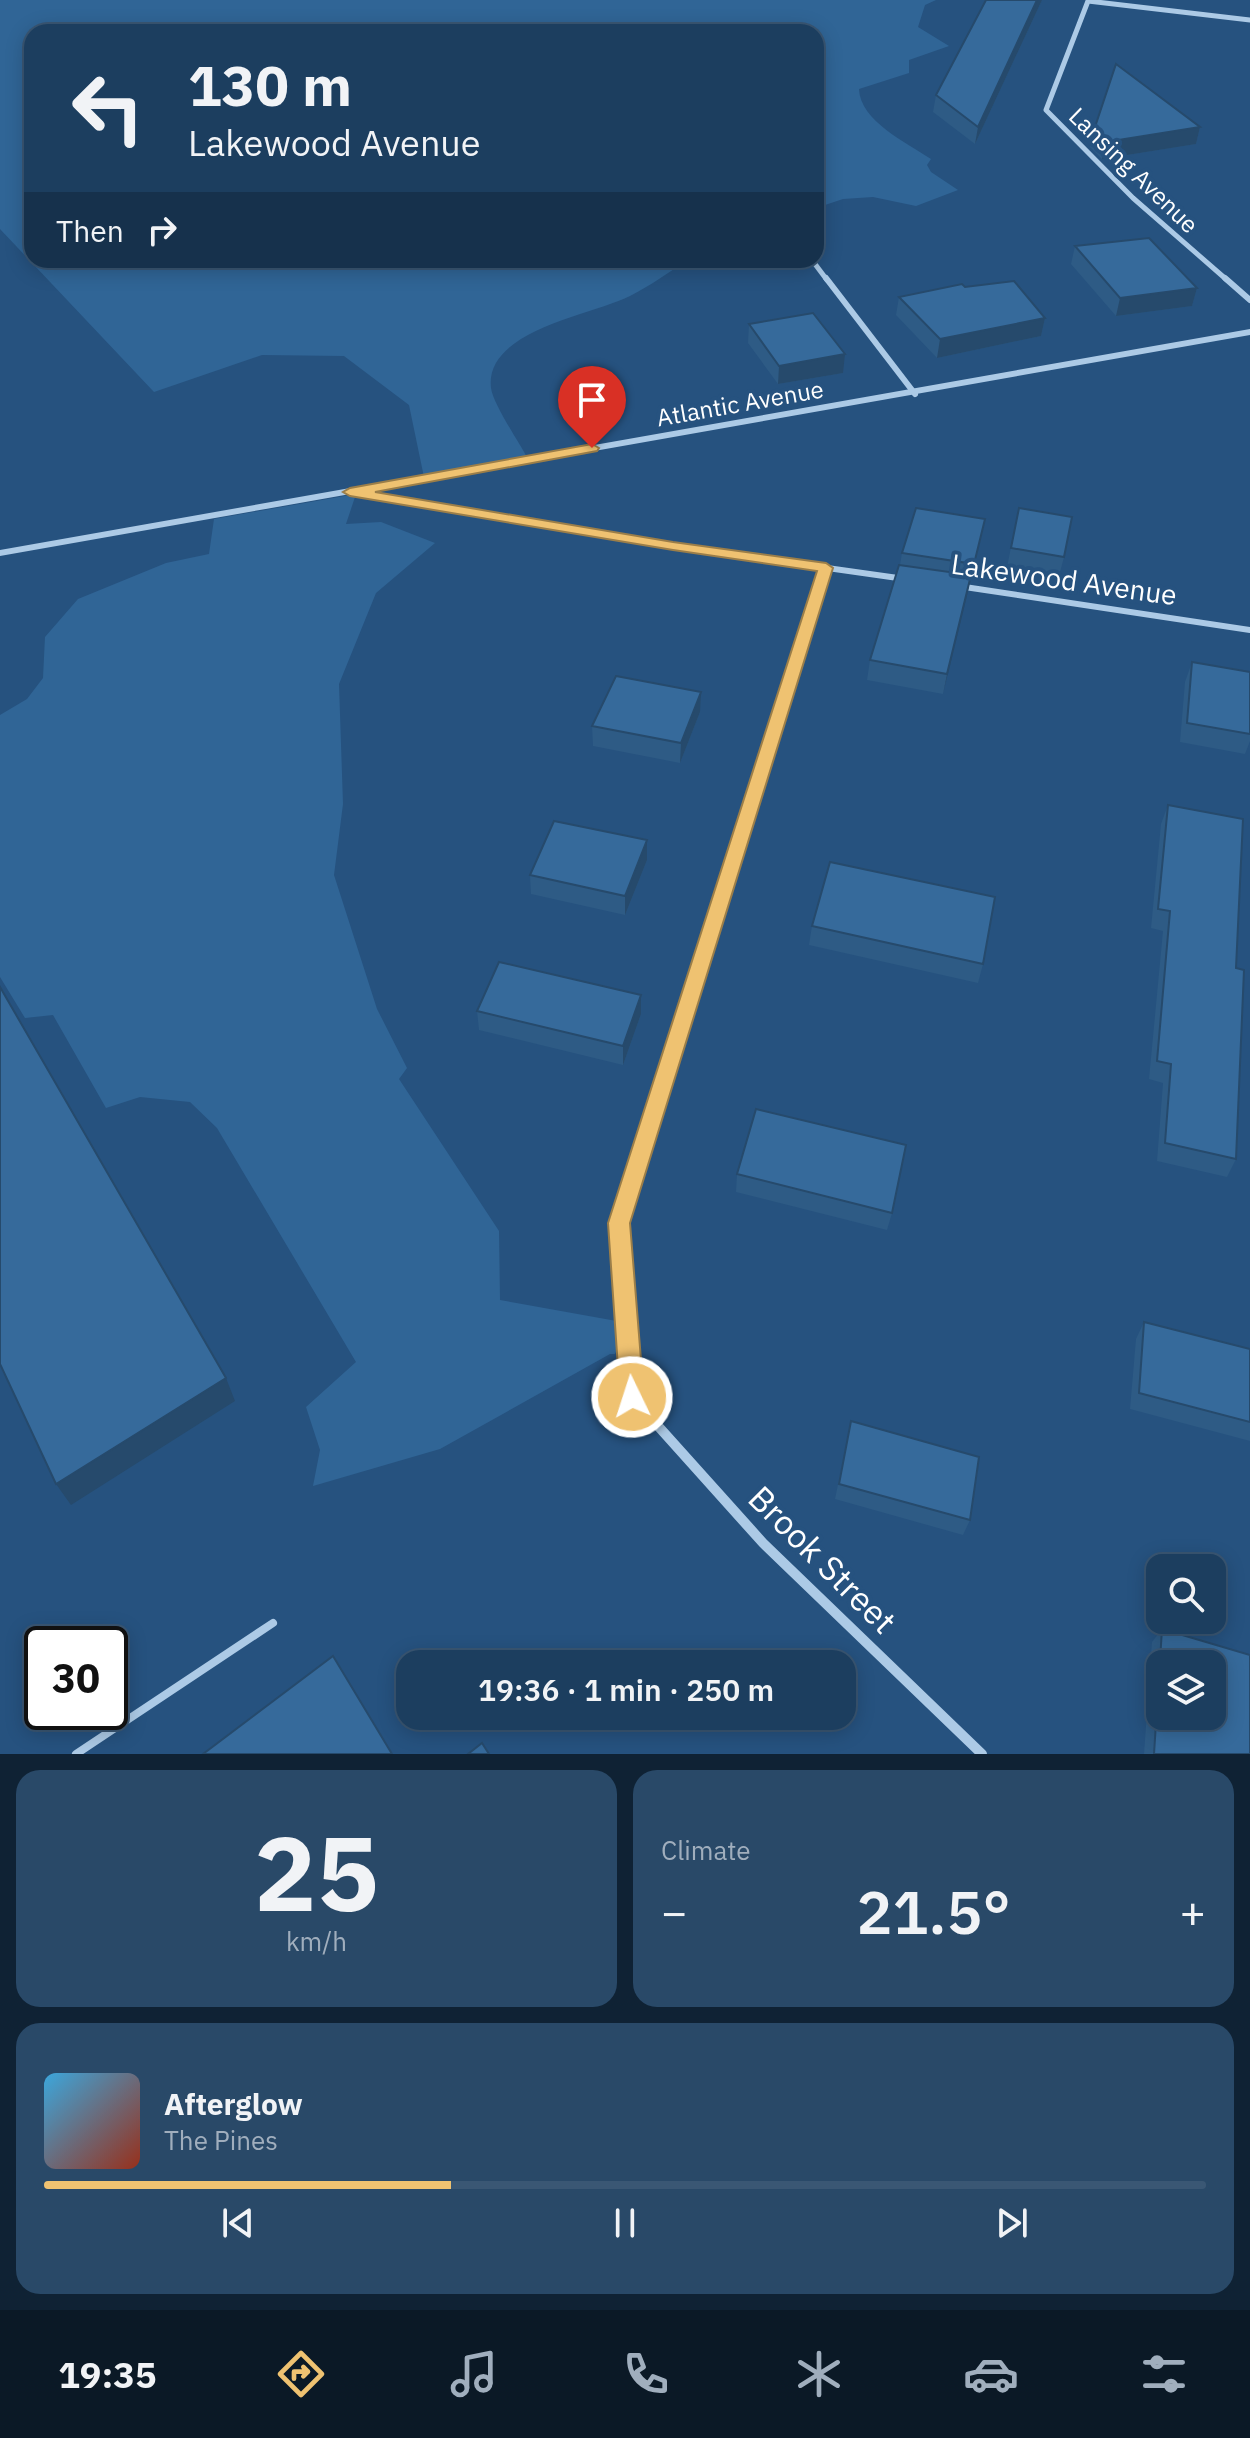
<!DOCTYPE html>
<html lang="en">
<head>
<meta charset="utf-8">
<style>
	body { margin:0; font-family:"IBM Plex Sans",sans-serif; background:#294968; color:#f1f3f6; height:100vh; display:flex; flex-direction:column; font-size:30px; white-space:nowrap }
	* { box-sizing:border-box; margin:0 }
	p { font-size:26px; color:#a0aebd }
	.icon { flex:none; width:44px; height:44px; fill:none; stroke:currentColor; stroke-width:2; stroke-linecap:round; stroke-linejoin:round }
	.map { position:relative; height:1754px; overflow:hidden }
	.panel { display:flex; flex-direction:column; gap:16px; padding:16px; background:#0f2234; flex:1 }
	.panel>* { flex:none }
	.guide { position:absolute; left:24px; top:24px; width:800px; height:244px; border-radius:24px; box-shadow:0 4px 20px #0003,0 0 0 2px #3a5774; background:#1c3e5f; color:#f1f3f6; overflow:hidden }
	.controls { position:absolute; left:1146px; top:1554px; display:grid; gap:16px }
	.controls a { display:grid; place-items:center; width:80px; height:80px; border-radius:16px; background:#1c3e5f; box-shadow:0 4px 20px #0003,0 0 0 2px #3a5774; font-size:40px }
	.speed { position:absolute; left:24px; top:1626px; display:flex; gap:16px; font-size:40px; font-weight:700; text-align:center }
	.speed>* { display:grid; place-content:center; width:104px; height:104px; border-radius:50%; background:#1c3e5f; box-shadow:0 4px 20px #0003,0 0 0 2px #3a5774; line-height:1 }
	.speed .limit { border:4px solid #111; border-radius:12px; background:#fff; color:#111 }
	.pin { position:absolute; display:grid; place-items:center; width:68px; height:68px; color:#fff; margin:-82px -34px; border-radius:50% 50% 50% 0; rotate:-45deg; box-shadow:0 0 8px #0007 }
	.pin .icon { rotate:45deg }
	.me { position:absolute; width:88px; margin:-44px; rotate:356deg; stroke-linejoin:round; filter:drop-shadow(0 0 6px #0008) }
	.turn { display:flex; align-items:center; gap:28px; height:168px; padding:0 32px; font-size:36px }
	.turn .icon { width:104px; height:104px; stroke-width:2.5 }
	.turn b { display:block; font-size:56px; line-height:68px }
	.then { display:flex; align-items:center; height:76px; padding:0 32px; background:#0003; gap:16px; font-size:30px }
	.big { font-size:60px; font-weight:600; line-height:1.1 }
	.panel .tile { flex:1; display:flex; flex-direction:column; justify-content:center; gap:12px; min-width:0; padding:0 28px; border-radius:24px; background:#294968 }
	.panel .dial { align-items:center; gap:0 }
	.dial b { font-size:104px; line-height:1 }
	.song { display:flex; align-items:center; gap:24px }
	.cover { width:96px; height:96px; border-radius:12px; background:linear-gradient(135deg,hsl(200 70% 55%),hsl(10 70% 35%)) }
	.played { height:8px; border-radius:4px; background:linear-gradient(90deg,#efc271 35%,#3a5774 35%) }
	.keys { display:flex; justify-content:space-around; direction:ltr }
	.heat { display:flex; justify-content:space-between; align-items:center; font-size:44px; direction:ltr }
	.panel .tiles { flex:1; display:grid; gap:16px; grid-template-columns:1fr 1fr }
	.tile:last-child { grid-column:span 2 }
	.trip { position:absolute; left:396px; top:1650px; width:460px; height:80px; border-radius:24px; background:#1c3e5f; box-shadow:0 4px 20px #0003,0 0 0 2px #3a5774; font-weight:600; line-height:80px; text-align:center }
	.tabs { display:flex; height:128px; justify-content:space-around; align-items:center; background:#0b1926; color:#a0aebd }
	.tabs .icon { width:56px; height:56px }
	.tabs .active { color:#efc271 }
	.tabs b { font-size:36px; color:#f1f3f6 }
	.map>svg:first-child { display:block }
</style>
</head>
<body>
<div class="map">
<svg width="1250" height="1754" viewBox="0 0 1250 1754">
	<rect width="100%" height="100%" fill="#26527f"/>
	<!-- green -->
	<path fill="#306596" d="M 0,0 L 936,0 L 925,5 L 918,27 L 949,46 L 909,60 L 909,73 L 859,89 C 860,121 907,143 931,159 L 927,165 L 931,172 L 958,190 L 916,206 L 873,197 L 843,199 L 816,208 L 816,32 L 32,32 L 32,260 L 688,260 C 669,272 650,286 630,296 C 593,315 484,330 491,388 C 493,404 519,442 528,459 L 518,465 L 425,482 L 409,405 L 344,356 L 262,355 L 154,392 L 0,229 Z
		M 356,494 L 346,524 L 381,522 L 435,543 L 376,593 L 339,684 L 343,804 L 334,875 L 377,1009 L 407,1068 L 399,1079 L 499,1231 L 500,1300 L 622,1322 L 622,1339 L 615,1354 L 610,1354 L 440,1449 L 313,1486 L 320,1450 L 306,1407 L 356,1362 L 217,1128 L 190,1102 L 140,1097 L 106,1108 L 53,1015 L 25,1018 L 0,977 L 0,715 L 27,699 L 43,678 L 45,637 L 78,599 L 166,563 L 209,554 L 214,519 Z"/>
	<g fill="none" stroke-linecap="round" stroke-linejoin="round">
		<!-- service -->
		<path stroke="#accae6" stroke-width="8" d="M 76,1754 L 273,1623"/>
		<!-- minor-far3 -->
		<path stroke="#accae6" stroke-width="5" d="M 812,260 L 827,280
			M 1227,280 L 1133,198 L 1046,110 L 1088,1 L 1250,20"/>
		<!-- minor-far2 -->
		<path stroke="#accae6" stroke-width="6" d="M 826,278 L 915,394
			M 1225,278 L 1250,300
			M 350,492 L 673,546 L 905,579
			M 958,586 L 1250,630
			M 801,646 L 826,568"/>
		<!-- minor-far1 -->
		<path stroke="#accae6" stroke-width="8" d="M 650,1126 L 802,644"/>
		<!-- minor -->
		<path stroke="#accae6" stroke-width="10" d="M 650,1124 L 619,1223 L 632,1397 L 763,1543 L 982,1754"/>
		<!-- tertiary -->
		<path fill="#accae6" fill-rule="evenodd" d="M 1250,329 L 1250,335 L 0,556 L 0,550 Z"/>
	</g>
	<!-- wall -->
	<path fill="#2e5b85" d="M 986,0 L 1042,0 L 975,144 L 933,112 L 936,95 Z
		M 1200,127 L 1196,144 L 1102,159 L 1090,147 L 1094,130 Z
		M 1075,246 L 1197,288 L 1192,306 L 1116,316 L 1071,264 Z
		M 965,287 L 1045,318 L 1041,336 L 937,358 L 896,315 L 899,297 Z
		M 749,324 L 843,373 L 778,384 L 748,343 Z
		M 1019,508 L 1064,557 L 1059,576 L 1007,567 Z
		M 985,519 L 943,694 L 867,680 L 870,660 L 900,565 L 902,553 Z
		M 1192,662 L 1250,672 L 1250,741 L 1245,754 L 1180,742 L 1185,682 Z
		M 700,712 L 680,763 L 593,746 L 592,726 Z
		M 1168,805 L 1236,968 L 1236,1159 L 1227,1177 L 1157,1161 L 1163,1083 L 1149,1079 L 1163,931 L 1151,928 L 1161,824 Z
		M 647,860 L 625,915 L 531,894 L 530,875 Z
		M 812,926 L 983,964 L 978,983 L 809,945 Z
		M 641,995 L 641,1014 L 623,1065 L 479,1030 L 477,1011 Z
		M 737,1174 L 892,1213 L 887,1230 L 736,1192 Z
		M 1144,1322 L 1250,1349 L 1250,1441 L 1130,1409 L 1136,1339 Z
		M 851,1421 L 970,1520 L 963,1535 L 835,1499 Z
		M 1162,1629 L 1250,1754 L 1144,1754 L 1152,1642 Z"/>
	<!-- shaded-wall -->
	<path fill="#264a6c" d="M 1037,0 L 1042,0 L 975,144 L 978,127 Z
		M 1200,127 L 1196,144 L 1102,159 L 1106,142 Z
		M 1197,288 L 1192,306 L 1116,316 L 1120,298 Z
		M 1045,318 L 1041,336 L 937,358 L 940,339 Z
		M 845,354 L 843,373 L 778,384 L 779,366 Z
		M 971,575 L 967,595 L 943,694 L 947,674 Z
		M 701,692 L 700,712 L 680,763 L 681,743 Z
		M 647,840 L 647,860 L 625,915 L 625,896 Z
		M 641,995 L 641,1014 L 623,1065 L 623,1046 Z
		M 226,1378 L 235,1401 L 71,1505 L 56,1484 Z"/>
	<!-- building -->
	<path fill="#366a9b" stroke="#264a6c" stroke-width="2" fill-rule="evenodd" d="M 986,0 L 1037,0 L 978,127 L 936,95 Z
		M 1116,64 L 1200,127 L 1106,142 L 1094,130 Z
		M 1149,238 L 1197,288 L 1120,298 L 1075,246 Z
		M 1014,281 L 1045,318 L 940,339 L 899,297 L 962,284 L 965,287 Z
		M 813,313 L 845,354 L 779,366 L 749,324 Z
		M 916,508 L 985,519 L 974,564 L 902,553 Z
		M 1019,508 L 1072,517 L 1064,557 L 1011,548 Z
		M 899,565 L 971,575 L 947,674 L 870,660 Z
		M 1192,662 L 1250,672 L 1250,734 L 1187,723 Z
		M 616,676 L 701,692 L 681,743 L 592,726 Z
		M 1168,805 L 1243,819 L 1236,968 L 1244,970 L 1236,1159 L 1165,1143 L 1171,1064 L 1157,1061 L 1170,911 L 1158,909 Z
		M 554,821 L 647,840 L 625,896 L 530,875 Z
		M 830,862 L 995,897 L 983,964 L 812,926 Z
		M 499,962 L 641,995 L 623,1046 L 477,1011 Z
		M 0,987 L 226,1378 L 56,1484 L 0,1364 Z
		M 756,1109 L 906,1145 L 892,1213 L 737,1174 Z
		M 1144,1322 L 1250,1349 L 1250,1422 L 1139,1393 Z
		M 851,1421 L 979,1457 L 970,1520 L 839,1484 Z
		M 1162,1629 L 1250,1655 L 1250,1754 L 1154,1754 ZM 1160,1664 L 1212,1664 L 1212,1716 L 1160,1716 Z
		M 333,1656 L 392,1754 L 203,1754 Z
		M 482,1743 L 489,1754 L 468,1754 Z"/>
	<!-- route -->
	<path fill="#efc271" stroke="#9b7e49" stroke-width="2" d="M 592,444 L 599,448 L 597,451 L 375,492 L 673,542 L 826,563 L 833,568 L 630,1223 L 644,1397 L 641,1405 L 632,1409 L 624,1405 L 620,1397 L 608,1223 L 817,571 L 673,550 L 350,496 L 343,492 L 350,488 Z"/>
	<g text-anchor="middle" dominant-baseline="central" stroke-width="8" stroke-linejoin="round" paint-order="stroke">
		<!-- far-street labels -->
		<g font-size="24" fill="#fff" stroke="#26527f">
			<text transform="translate(1134 170) rotate(44)">Lansing Avenue</text>
			<text transform="translate(740 403) rotate(-10)">Atlantic Avenue</text>
		</g>
		<!-- street labels -->
		<g font-size="28" fill="#fff" stroke="#26527f">
			<text transform="translate(1064 579) rotate(8)">Lakewood Avenue</text>
		</g>
		<!-- near-street labels -->
		<g font-size="34" fill="#fff" stroke="#26527f">
			<text transform="translate(823 1559) rotate(45)">Brook Street</text>
		</g>
	</g>
</svg>
<div class="controls">
<a><svg class="icon" aria-label="search" viewBox="0 0 24 24"><circle cx="10" cy="10" r="6"/><path d="M15 15l6 6"/></svg></a>
<a><svg class="icon" aria-label="layers" viewBox="0 0 24 24"><path d="M12 4l9 5-9 5-9-5zM3 14l9 5 9-5"/></svg></a>
</div>
<div class="speed"><div class="limit">30</div></div>
<div class="pin" style="left:592px;top:448px;background:#d93025"><svg class="icon" aria-label="arrive" viewBox="0 0 24 24"><path d="M6 21V4h12l-3 4 3 4H6"/></svg></div>
<svg class="me" style="left:632px;top:1397px" viewBox="-20 -20 40 40"><circle r="17" fill="#efc271" stroke="#fff" stroke-width="3"/><path d="M0-11L8 9 0 5-8 9z" fill="#fff"/></svg>
<div class="trip">19:36 · 1 min · 250 m</div>
<div class="guide">
<div class="turn"><svg class="icon" aria-label="left" viewBox="0 0 24 24"><path d="M17 20v-9H6M10 6l-5 5 5 5"/></svg><div><b>130 m</b>Lakewood Avenue</div></div>
<div class="then">Then<svg class="icon" aria-label="right" viewBox="0 0 24 24"><path d="M7 20v-9h11M14 6l5 5-5 5"/></svg></div>
</div>
</div>
<section class="panel">
<div class="tiles">
<div class="tile dial"><b>25</b><p>km/h</p></div>
<div class="tile"><p>Climate</p>
<div class="heat"><a>−</a><b class="big">21.5°</b><a>+</a></div>
</div>
<div class="tile">
<div class="song"><i class="cover"></i><div><b>Afterglow</b><p>The Pines</p></div></div>
<div class="played"></div>
<div class="keys"><svg class="icon" aria-label="previous" viewBox="0 0 24 24"><path d="M18 5L8 12l10 7zM5 5v14"/></svg><svg class="icon" aria-label="pause" viewBox="0 0 24 24"><path d="M8 5v14M16 5v14"/></svg><svg class="icon" aria-label="next" viewBox="0 0 24 24"><path d="M6 5l10 7-10 7zM19 5v14"/></svg></div>
</div>
</div>
</section>
<nav class="tabs">
<b>19:35</b>
<svg class="icon active" aria-label="directions" viewBox="0 0 24 24"><path d="M12 3l9 9-9 9-9-9zM9 14v-3h6M13 9l2 2-2 2"/></svg>
<svg class="icon" aria-label="music" viewBox="0 0 24 24"><path d="M9 18V5l10-2v13"/><circle cx="6" cy="18" r="3"/><circle cx="16" cy="16" r="3"/></svg>
<svg class="icon" aria-label="phone" viewBox="0 0 24 24"><path d="M5 4h4l2 5-3 2q2 4 5 5l2-3 5 2v4C11 20 4 13 5 4z"/></svg>
<svg class="icon" aria-label="climate" viewBox="0 0 24 24"><path d="M12 3v18M4 7l16 10M4 17L20 7"/></svg>
<svg class="icon" aria-label="car" viewBox="0 0 24 24"><path d="M5 17H2v-5l4-1 3-4h7l3 4 3 1v5h-3M9 17h6M6 11h13"/><circle cx="7" cy="17" r="2"/><circle cx="17" cy="17" r="2"/></svg>
<svg class="icon" aria-label="filters" viewBox="0 0 24 24"><path d="M4 7h16M4 17h16"/><circle cx="9" cy="7" r="2"/><circle cx="15" cy="17" r="2"/></svg>
</nav>
</body>
</html>
